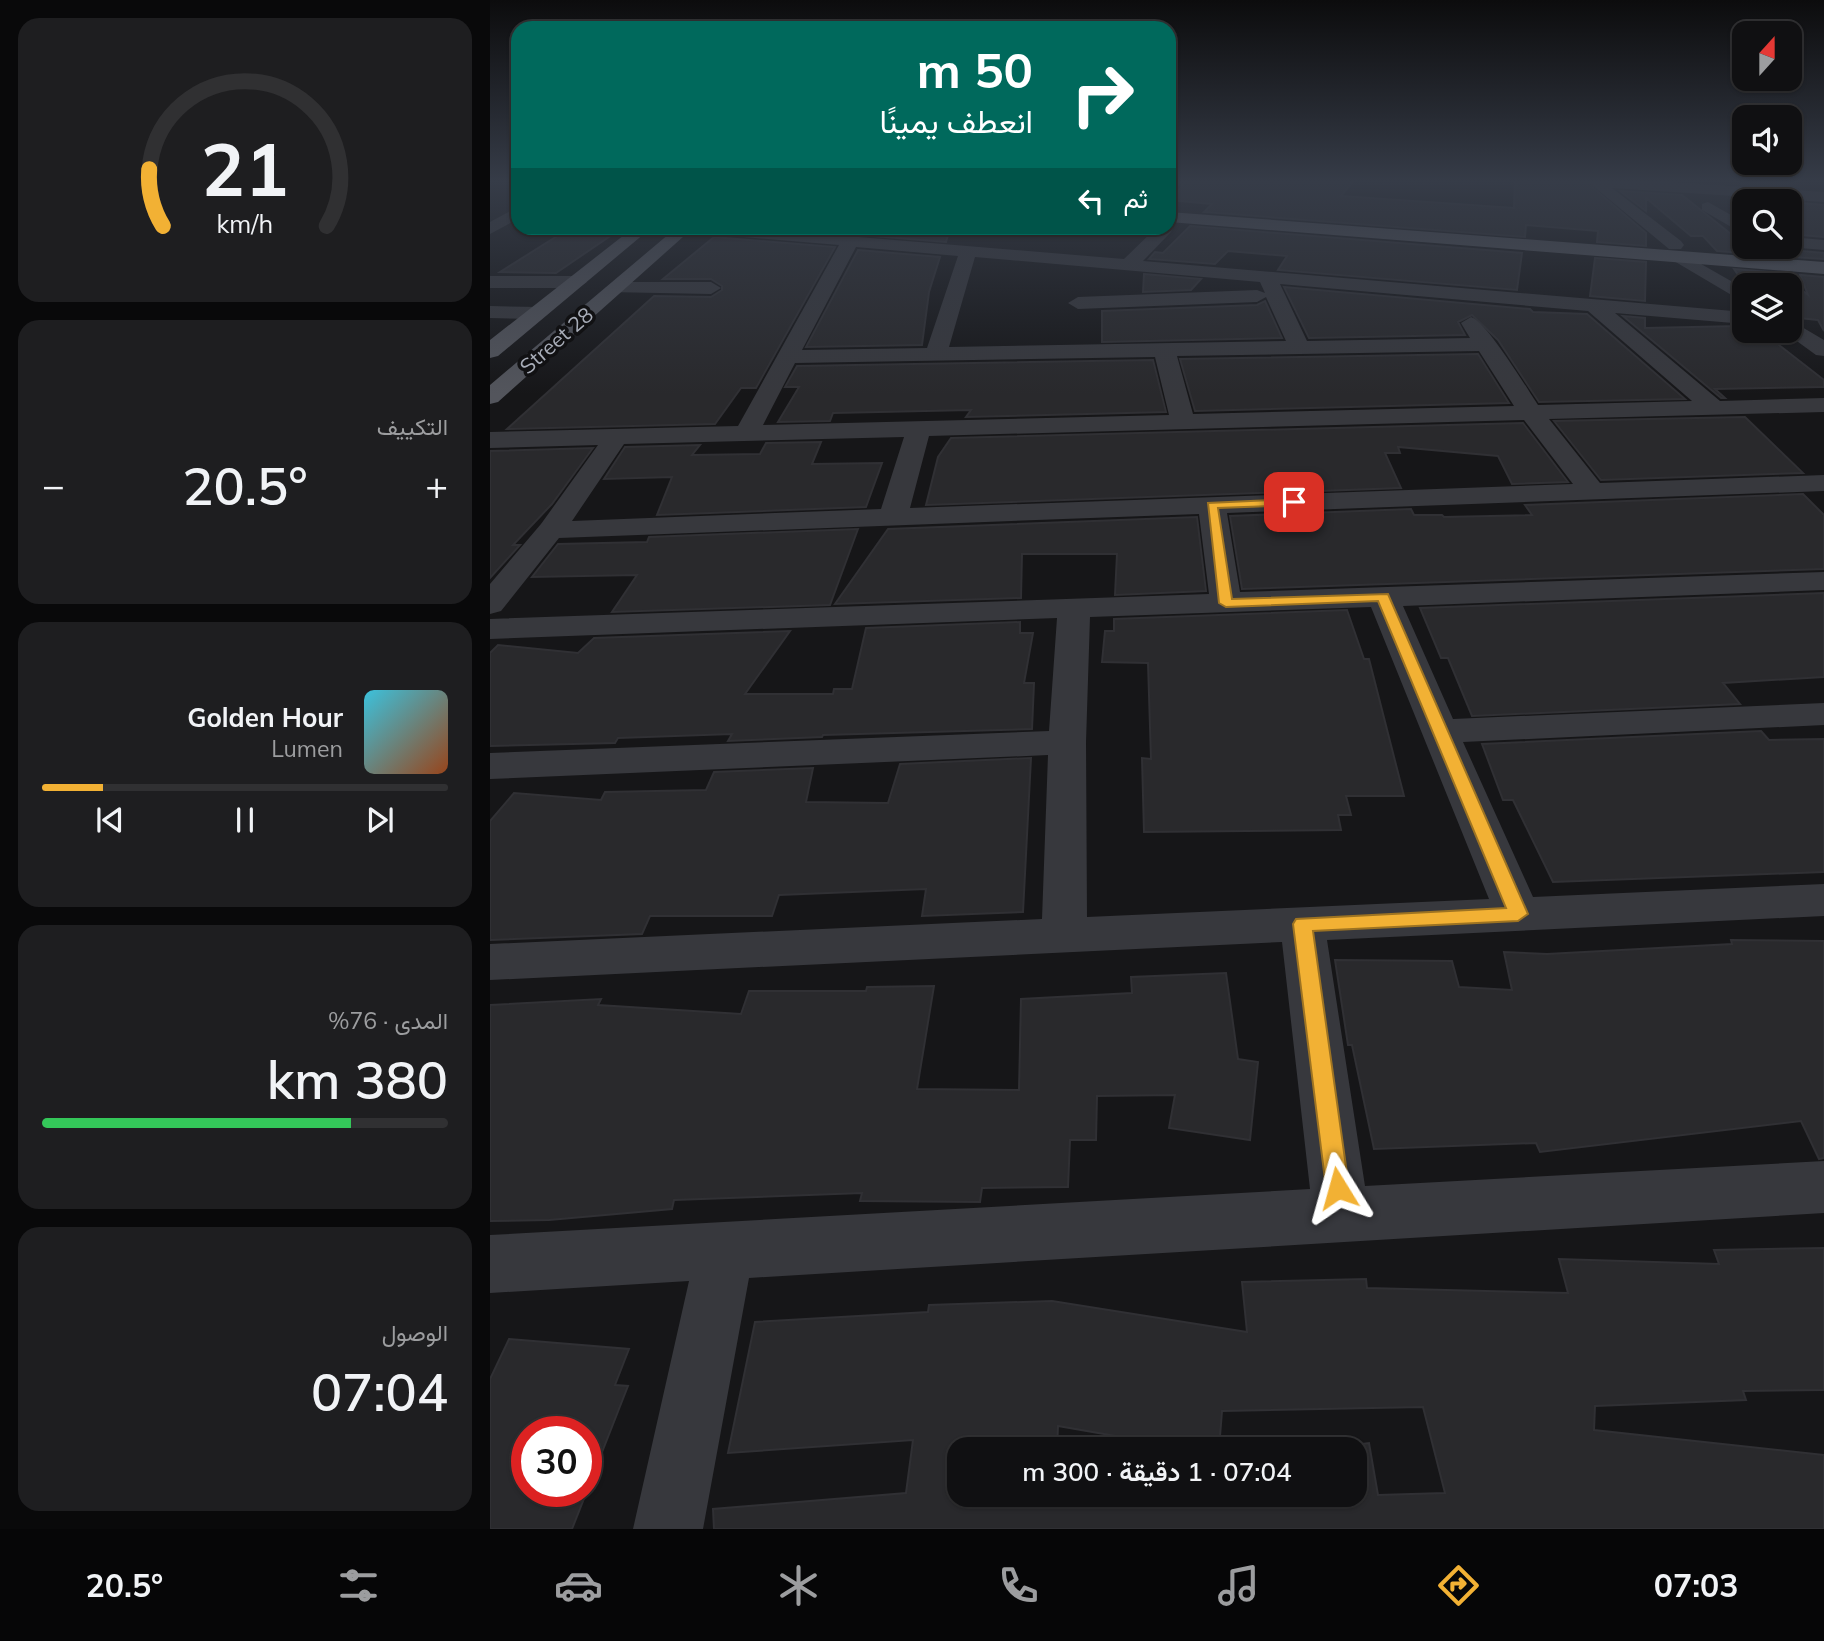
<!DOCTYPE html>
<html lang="ar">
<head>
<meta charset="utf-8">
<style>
	body { margin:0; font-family:Mulish,Vazirmatn,sans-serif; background:#1e1e20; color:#f1f3f6; direction:rtl; height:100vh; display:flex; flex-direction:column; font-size:26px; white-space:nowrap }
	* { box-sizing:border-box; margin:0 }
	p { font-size:23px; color:#9c9d9f }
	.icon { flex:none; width:38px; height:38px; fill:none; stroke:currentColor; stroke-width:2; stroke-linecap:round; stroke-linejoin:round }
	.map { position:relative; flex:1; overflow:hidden; direction:ltr }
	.sheet { display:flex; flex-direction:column; gap:18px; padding:18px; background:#09090a; width:490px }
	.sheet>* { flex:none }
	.guide { position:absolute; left:21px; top:21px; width:665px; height:214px; border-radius:21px; box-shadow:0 2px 5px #0004,0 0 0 2px #303032; direction:rtl; background:#00695c; color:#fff; overflow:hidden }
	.needle { width:46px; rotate:21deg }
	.buttons { position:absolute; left:1242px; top:21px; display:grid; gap:14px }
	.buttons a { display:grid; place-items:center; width:70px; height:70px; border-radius:14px; background:#101012; box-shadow:0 2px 5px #0004,0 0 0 2px #303032; font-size:35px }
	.speed { position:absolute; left:21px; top:1416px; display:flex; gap:14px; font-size:35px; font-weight:700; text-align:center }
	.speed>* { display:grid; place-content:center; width:91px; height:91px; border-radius:50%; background:#101012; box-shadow:0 2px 5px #0004,0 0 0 2px #303032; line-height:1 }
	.speed .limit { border:10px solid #d22; background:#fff; color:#111 }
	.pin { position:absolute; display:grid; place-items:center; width:60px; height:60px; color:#fff; margin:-30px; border-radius:14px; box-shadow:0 4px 10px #0006 }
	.me { position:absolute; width:77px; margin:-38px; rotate:352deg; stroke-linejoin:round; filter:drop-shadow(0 0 5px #0008) }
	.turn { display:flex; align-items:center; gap:24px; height:147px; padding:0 28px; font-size:32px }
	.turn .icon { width:91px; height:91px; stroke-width:2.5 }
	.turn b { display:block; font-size:49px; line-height:60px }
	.then { display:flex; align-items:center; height:66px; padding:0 28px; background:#0003; gap:14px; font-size:26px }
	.big { font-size:52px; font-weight:600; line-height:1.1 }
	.sheet .card { flex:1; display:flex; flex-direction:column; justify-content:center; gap:10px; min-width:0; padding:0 24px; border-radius:21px; background:#1e1e20 }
	.sheet .dial { align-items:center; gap:0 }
	.dial svg { height:182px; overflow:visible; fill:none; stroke:#303032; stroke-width:7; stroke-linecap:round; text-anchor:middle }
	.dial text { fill:#f1f3f6; stroke:none }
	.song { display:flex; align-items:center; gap:21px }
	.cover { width:84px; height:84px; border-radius:10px; background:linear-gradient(135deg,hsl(190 70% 55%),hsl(20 70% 35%)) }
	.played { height:7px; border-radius:4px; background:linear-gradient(90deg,#f2b134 15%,#303032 15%) }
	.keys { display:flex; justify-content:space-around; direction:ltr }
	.heat { display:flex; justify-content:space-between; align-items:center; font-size:38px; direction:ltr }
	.charge { height:10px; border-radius:5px; background:linear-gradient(90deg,#34c759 76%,#303032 0) }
	.trip { position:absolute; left:457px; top:1437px; width:420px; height:70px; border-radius:21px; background:#101012; box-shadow:0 2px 5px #0004,0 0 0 2px #303032; font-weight:600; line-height:70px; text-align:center; direction:rtl }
	.dock { display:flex; height:112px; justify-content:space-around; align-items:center; background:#060607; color:#9c9d9f }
	.dock .icon { width:49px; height:49px }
	.dock .active { color:#f2b134 }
	.dock b { font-size:32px; color:#f1f3f6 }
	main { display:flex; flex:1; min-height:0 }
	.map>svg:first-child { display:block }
</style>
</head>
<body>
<main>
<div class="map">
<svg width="1334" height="1529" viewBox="0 0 1334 1529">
	<rect width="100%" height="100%" fill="#161618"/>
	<!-- building -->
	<path fill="#29292c" stroke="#303034" stroke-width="2" fill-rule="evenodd" d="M 695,180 L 864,180 L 851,196 L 1024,208 L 1025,180 L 1094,180 L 1156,233 L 1156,246 L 1107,242 L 1108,231 L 1036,225 L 1035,237 L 714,212 L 722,204 L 679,200 L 686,195 Z
		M 1130,191 L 1192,195 L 1266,254 L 1227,251 L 1213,236 L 1201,236 L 1156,198 L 1156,211 Z
		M 1300,202 L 1334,205 L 1334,237 L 1300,234 Z
		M 700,226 L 1032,253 L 1027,290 L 788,270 L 797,256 L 738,251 L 725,264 L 659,259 L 665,252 L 673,253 Z
		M 80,228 L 132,228 L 66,273 L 10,272 Z
		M 285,228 L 460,228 L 456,242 Z
		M 224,237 L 345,247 L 266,388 L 251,388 L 225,424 L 17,429 L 164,296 L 221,297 L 232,290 L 232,286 L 221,279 L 173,279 Z
		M 368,250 L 450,257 L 439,292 L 432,345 L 316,347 Z
		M 1300,250 L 1334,253 L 1334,259 L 1303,257 Z
		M 1105,258 L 1156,262 L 1155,301 L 1100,296 Z
		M 1244,269 L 1290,273 L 1318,295 L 1310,275 L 1334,277 L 1334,331 L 1328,320 L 1300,317 L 1300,285 L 1255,285 Z
		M 654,274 L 711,279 L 701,290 L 653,292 Z
		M 794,287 L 1040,309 L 1043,312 L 1097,314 L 1195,399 L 1049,402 L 1008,340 L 982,315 L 968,322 L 975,335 L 819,338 Z
		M 775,301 L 792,338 L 612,342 L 612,311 L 767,305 Z
		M 1133,316 L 1155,318 L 1155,328 L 1250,326 L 1255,327 L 1255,331 L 1271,331 L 1334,380 L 1334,387 L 1225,389 L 1235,398 L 1231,398 Z
		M 988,354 L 1019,403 L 705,411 L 690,359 Z
		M 663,360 L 676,412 L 476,417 L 481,410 L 343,413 L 340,421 L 288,422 L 309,387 L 295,387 L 307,366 Z
		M 1255,417 L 1313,473 L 1111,480 L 1064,421 Z
		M 1033,423 L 1078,482 L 1022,484 L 1008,456 L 908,447 L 910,453 L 895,453 L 911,488 L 436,505 L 448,457 L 461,438 Z
		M 331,442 L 322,464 L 392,463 L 376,507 L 167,515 L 182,477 L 114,479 L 135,447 L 210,445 L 202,455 L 270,454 L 276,443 Z
		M 103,448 L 62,504 L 23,545 L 30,545 L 0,578 L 0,451 Z
		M 1313,494 L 1334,515 L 1334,569 L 752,589 L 740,516 L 921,509 L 924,515 L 952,515 L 954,517 L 1042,515 L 1035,505 Z
		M 707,517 L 716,591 L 625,595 L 627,554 L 532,554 L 531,598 L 345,604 L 398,529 Z
		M 368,529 L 340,605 L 122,612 L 147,575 L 42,577 L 68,544 L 157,542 L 159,537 Z
		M 1334,593 L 1334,677 L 1233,683 L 1250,704 L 982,716 L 958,658 L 951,658 L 930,608 Z
		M 857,610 L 874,659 L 879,659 L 914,796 L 856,796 L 861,815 L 848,815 L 851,830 L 654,832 L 652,758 L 661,759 L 658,663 L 612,662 L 615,631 L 624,631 L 624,619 Z
		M 530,622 L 530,633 L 543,633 L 534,683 L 544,683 L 542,729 L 333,735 L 332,737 L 238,741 L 242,734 L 128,738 L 125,743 L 0,746 L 0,653 L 8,645 L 88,653 L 104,638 L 300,631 L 255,694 L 343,694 L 344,689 L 362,689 L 376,628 Z
		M 1271,731 L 1279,740 L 1334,739 L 1334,872 L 1063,882 L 1023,800 L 1013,800 L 992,744 Z
		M 541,758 L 533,912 L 432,916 L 436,889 L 289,895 L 282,916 L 160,916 L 152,934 L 0,940 L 0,821 L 24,793 L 111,800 L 115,792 L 216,790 L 224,772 L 323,768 L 316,802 L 398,803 L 410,764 Z
		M 1241,940 L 1334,941 L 1334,1158 L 1329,1159 L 1311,1121 L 1050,1152 L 1046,1143 L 884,1149 L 862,1045 L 858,1045 L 845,960 L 962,961 L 969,987 L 1022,990 L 1014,952 L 1057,954 L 1242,944 Z
		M 736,973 L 748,1059 L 768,1062 L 760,1140 L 679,1128 L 685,1095 L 607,1096 L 606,1140 L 580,1140 L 578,1187 L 492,1188 L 490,1202 L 370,1201 L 372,1193 L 184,1200 L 182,1209 L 59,1220 L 0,1221 L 0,1005 L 111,999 L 108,1005 L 251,1014 L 259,991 L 376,991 L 377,987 L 444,986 L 427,1089 L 529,1090 L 531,999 L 642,993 L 641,977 Z
		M 1334,1248 L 1334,1390 L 1253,1391 L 1256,1400 L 1105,1406 L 1104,1430 L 1334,1455 L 1334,1529 L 224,1529 L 223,1509 L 416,1493 L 423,1440 L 238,1453 L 265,1322 L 438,1312 L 439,1305 L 562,1301 L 757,1332 L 752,1282 L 876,1279 L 877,1288 L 1078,1293 L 1069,1259 L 1229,1264 L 1224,1250 ZM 933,1407 L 955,1493 L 888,1495 L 879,1443 L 864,1445 L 864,1494 L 469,1494 L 469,1449 L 567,1449 L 568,1426 L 700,1449 L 729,1449 L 732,1411 Z
		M 19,1339 L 139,1349 L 125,1385 L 138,1386 L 98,1488 L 96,1432 L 37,1432 L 37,1491 L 97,1491 L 82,1529 L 0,1529 L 0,1379 Z"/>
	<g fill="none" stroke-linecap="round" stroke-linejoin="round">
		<!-- minor -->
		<path fill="#37383d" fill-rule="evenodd" d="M 679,180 L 693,180 L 684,194 L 679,196 Z
			M 1096,180 L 1149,180 L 1334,192 L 1334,202 L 1122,188 L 1191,241 L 1194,245 L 1191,249 L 1179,249 Z
			M 1218,202 L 1255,223 L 1255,235 L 1212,210 L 1212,204 Z
			M 28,207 L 28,219 L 0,234 L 0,222 Z
			M 679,224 L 683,228 L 681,232 L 653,261 L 1255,312 L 1255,324 L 1125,313 L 1230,401 L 1334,398 L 1334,412 L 1059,419 L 1110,483 L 1334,475 L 1334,491 L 737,513 L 750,592 L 1334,572 L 1334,590 L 913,606 L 963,719 L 1334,703 L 1334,725 L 973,742 L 1043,897 L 1334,884 L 1334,916 L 837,940 L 875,1186 L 1334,1161 L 1334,1213 L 259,1278 L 213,1529 L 143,1529 L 199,1281 L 0,1293 L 0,1235 L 820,1189 L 792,942 L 0,980 L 0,944 L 552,919 L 558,755 L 0,779 L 0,753 L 559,731 L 567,618 L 0,639 L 0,619 L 719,594 L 709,514 L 69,538 L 11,611 L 0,614 L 0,584 L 51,524 L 108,445 L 0,448 L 0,432 L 248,426 L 349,245 L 206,233 L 198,228 L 259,228 L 634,259 L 666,228 L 679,228 ZM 366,247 L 468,256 L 437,348 L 312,350 ZM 485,257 L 770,282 L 775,293 L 767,290 L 588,297 L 578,303 L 588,309 L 767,302 L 776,297 L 796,341 L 459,347 ZM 790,284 L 1098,311 L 1202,401 L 1048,405 C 1036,387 996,321 981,317 L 971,323 L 980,338 L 817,341 ZM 989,351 L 1024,406 L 703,414 L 687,356 ZM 665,357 L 679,415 L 273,425 L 305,363 ZM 1034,420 L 1083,484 L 420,508 L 439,436 ZM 414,437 L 391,509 L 82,521 L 134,444 ZM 881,607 L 999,899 L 597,917 L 596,742 L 600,617 Z
			M 1300,237 L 1334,240 L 1334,250 L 1298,247 Z
			M 1190,252 L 1255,289 L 1255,303 L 1184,261 L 1181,257 L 1184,253 Z
			M 0,276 L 88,276 L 97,282 L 88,288 L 0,288 Z
			M 125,282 L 221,282 L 231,288 L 221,294 L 118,292 L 115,288 Z
			M 0,306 L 48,307 L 58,313 L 48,319 L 0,318 Z
			M 1300,320 L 1334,340 L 1334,356 L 1326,355 L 1293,331 L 1300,331 Z"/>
		<!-- major -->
		<path fill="#53555c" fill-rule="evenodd" d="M 679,212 L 1334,262 L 1334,274 L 679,222 Z
			M 143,228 L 161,228 L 8,356 L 0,358 L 0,340 Z
			M 186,228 L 203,228 L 8,402 L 0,404 L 0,385 Z"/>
	</g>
	<!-- sky -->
	<linearGradient id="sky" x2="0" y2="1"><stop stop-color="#0c0c0d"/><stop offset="0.46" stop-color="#363c48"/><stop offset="1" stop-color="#363c48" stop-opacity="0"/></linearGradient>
	<rect width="1334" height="394" fill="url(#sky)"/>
	<!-- route -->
	<path fill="#f2b134" stroke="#9d7322" stroke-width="2" d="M 804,499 L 808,500 L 808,505 L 728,508 L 742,599 L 898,594 L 1038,914 L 1028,921 L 823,931 L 859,1188 L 856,1196 L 848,1199 L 840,1196 L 836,1188 L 803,924 L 806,919 L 1016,908 L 888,601 L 736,607 L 729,603 L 718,503 Z"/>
	<g text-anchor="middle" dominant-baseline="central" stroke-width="7" stroke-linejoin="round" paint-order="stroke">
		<!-- far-street labels -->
		<g font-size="21" fill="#a8adb8" stroke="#111113">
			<text transform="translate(66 340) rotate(-41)">Street 28</text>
		</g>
	</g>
</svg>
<div class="buttons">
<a><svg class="needle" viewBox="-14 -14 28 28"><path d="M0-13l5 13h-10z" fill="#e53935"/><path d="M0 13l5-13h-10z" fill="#9c9d9f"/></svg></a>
<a><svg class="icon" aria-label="sound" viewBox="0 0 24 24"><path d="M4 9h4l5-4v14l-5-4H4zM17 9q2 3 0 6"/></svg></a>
<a><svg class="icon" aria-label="search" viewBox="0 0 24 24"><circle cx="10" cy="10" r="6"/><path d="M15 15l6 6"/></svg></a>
<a><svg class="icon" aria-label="layers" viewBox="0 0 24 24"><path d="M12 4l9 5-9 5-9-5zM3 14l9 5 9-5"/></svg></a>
</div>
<div class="speed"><div class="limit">30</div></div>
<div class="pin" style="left:804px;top:502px;background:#d93025"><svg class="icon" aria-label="arrive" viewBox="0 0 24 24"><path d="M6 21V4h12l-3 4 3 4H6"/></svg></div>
<svg class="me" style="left:848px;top:1188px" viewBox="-20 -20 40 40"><path d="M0-17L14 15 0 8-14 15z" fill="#f2b134" stroke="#fff" stroke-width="4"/></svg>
<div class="trip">07:04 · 1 دقيقة · 300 m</div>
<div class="guide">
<div class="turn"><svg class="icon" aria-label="right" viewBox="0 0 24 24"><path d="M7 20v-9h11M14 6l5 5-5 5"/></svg><div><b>50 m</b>انعطف يمينًا</div></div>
<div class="then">ثم<svg class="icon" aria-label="left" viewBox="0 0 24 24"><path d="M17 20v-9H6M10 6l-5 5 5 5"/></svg></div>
</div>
</div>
<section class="sheet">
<div class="card dial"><svg viewBox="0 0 100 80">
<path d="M14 69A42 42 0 1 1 86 69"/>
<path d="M14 69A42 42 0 0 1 8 44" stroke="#f2b134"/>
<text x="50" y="56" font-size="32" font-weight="700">21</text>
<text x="50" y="72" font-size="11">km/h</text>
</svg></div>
<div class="card"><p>التكييف</p>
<div class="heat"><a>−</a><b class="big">20.5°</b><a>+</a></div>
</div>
<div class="card">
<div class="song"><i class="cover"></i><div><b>Golden Hour</b><p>Lumen</p></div></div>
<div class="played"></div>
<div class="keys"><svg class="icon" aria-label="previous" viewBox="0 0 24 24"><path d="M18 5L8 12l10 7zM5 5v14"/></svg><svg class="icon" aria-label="pause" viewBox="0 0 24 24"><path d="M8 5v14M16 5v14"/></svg><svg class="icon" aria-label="next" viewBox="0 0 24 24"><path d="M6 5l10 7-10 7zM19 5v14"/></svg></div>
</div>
<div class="card"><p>المدى · 76%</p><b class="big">380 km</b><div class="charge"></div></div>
<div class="card"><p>الوصول</p><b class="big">07:04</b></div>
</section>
</main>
<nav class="dock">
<b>07:03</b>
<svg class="icon active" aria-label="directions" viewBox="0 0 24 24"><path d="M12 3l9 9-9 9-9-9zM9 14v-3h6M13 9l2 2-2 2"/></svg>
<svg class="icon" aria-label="music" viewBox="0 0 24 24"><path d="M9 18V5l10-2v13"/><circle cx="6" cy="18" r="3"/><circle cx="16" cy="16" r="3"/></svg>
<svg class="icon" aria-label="phone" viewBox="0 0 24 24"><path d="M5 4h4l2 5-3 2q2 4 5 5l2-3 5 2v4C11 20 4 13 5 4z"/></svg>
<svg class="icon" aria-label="climate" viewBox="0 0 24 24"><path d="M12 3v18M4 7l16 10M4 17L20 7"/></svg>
<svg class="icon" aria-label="car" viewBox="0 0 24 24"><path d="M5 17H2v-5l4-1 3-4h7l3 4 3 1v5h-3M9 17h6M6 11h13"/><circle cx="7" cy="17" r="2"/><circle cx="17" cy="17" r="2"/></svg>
<svg class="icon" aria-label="filters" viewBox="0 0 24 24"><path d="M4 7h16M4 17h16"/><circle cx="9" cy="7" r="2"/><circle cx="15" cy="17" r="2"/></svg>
<b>20.5°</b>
</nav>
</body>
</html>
